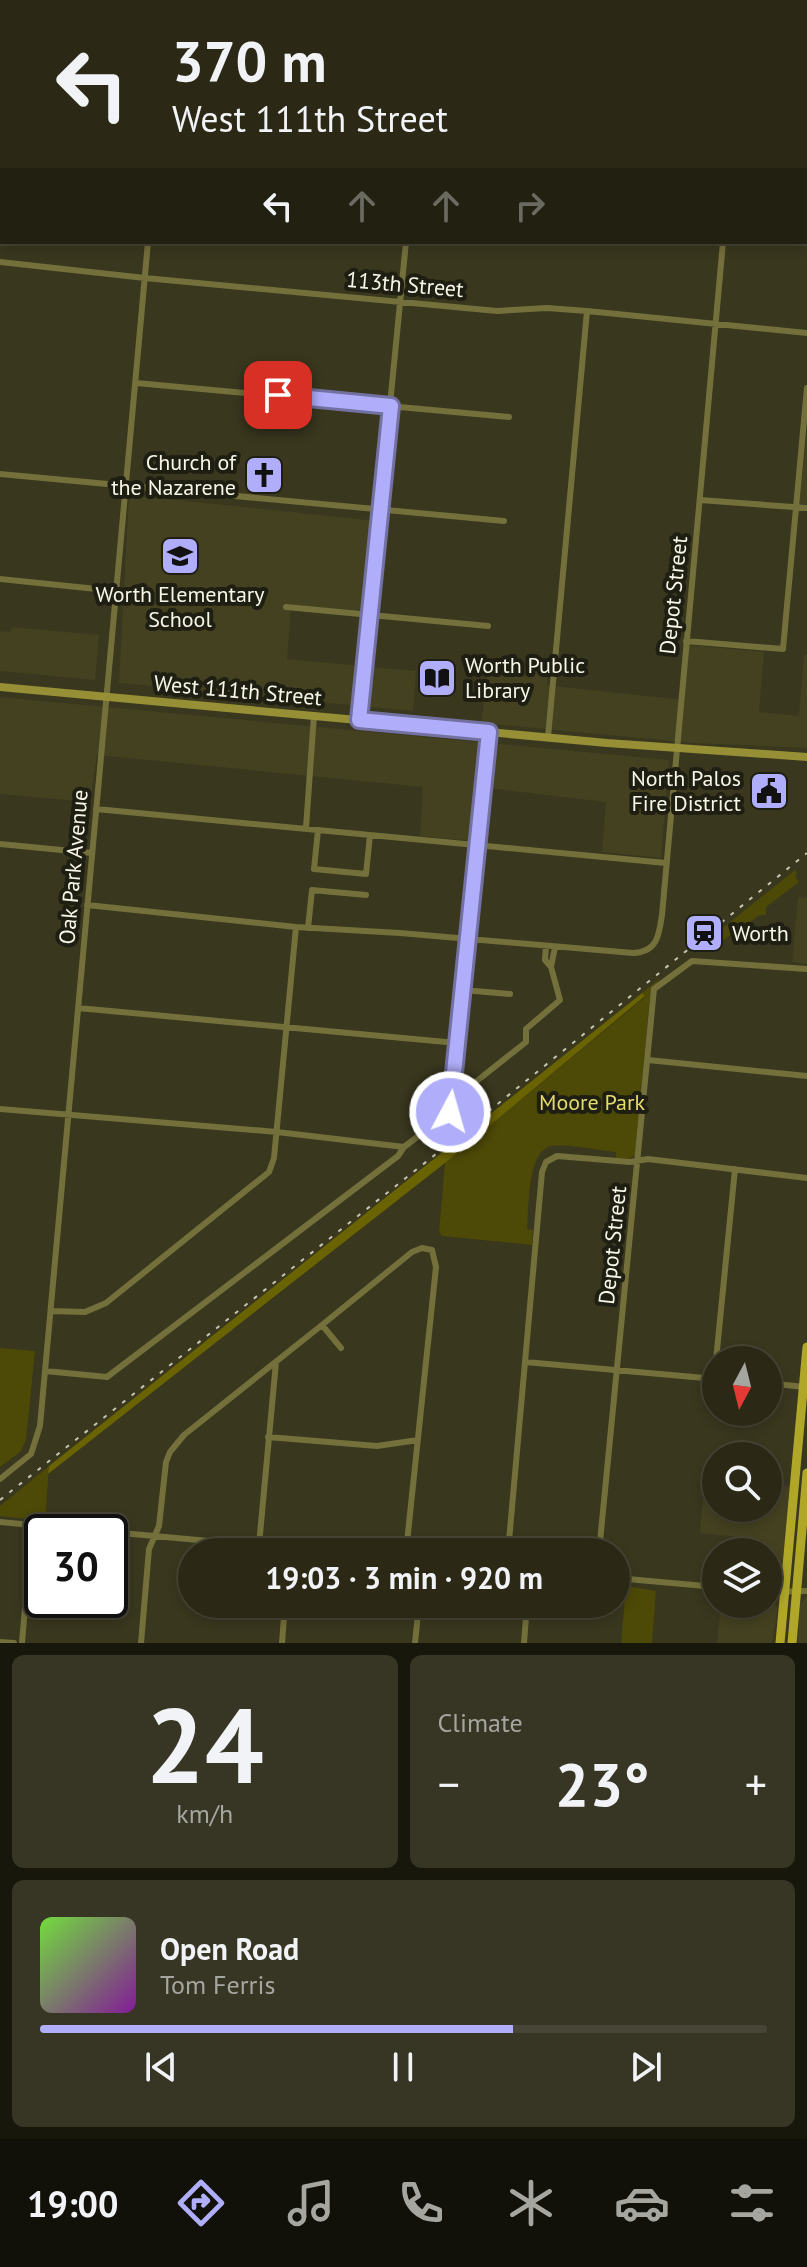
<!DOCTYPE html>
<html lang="en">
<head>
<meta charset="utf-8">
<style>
	body { margin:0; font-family:"PT Sans",sans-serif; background:#373523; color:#f1f3f6; height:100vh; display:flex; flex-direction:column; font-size:30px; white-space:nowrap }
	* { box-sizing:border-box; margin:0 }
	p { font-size:26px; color:#a6a6a1 }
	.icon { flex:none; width:44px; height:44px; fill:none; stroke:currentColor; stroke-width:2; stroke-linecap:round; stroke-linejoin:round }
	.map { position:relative; height:1643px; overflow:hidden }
	.sheet { display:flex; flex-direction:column; gap:12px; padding:12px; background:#18170c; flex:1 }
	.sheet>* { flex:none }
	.hud { position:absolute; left:0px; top:0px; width:808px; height:244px; box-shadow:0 4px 12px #0003,0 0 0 2px #474535; background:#2b2916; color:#f1f3f6; overflow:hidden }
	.needle { width:52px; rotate:187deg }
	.fabs { position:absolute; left:702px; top:1346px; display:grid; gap:16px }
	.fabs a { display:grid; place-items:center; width:80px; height:80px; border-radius:50%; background:#2b2916; box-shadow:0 4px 12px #0003,0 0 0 2px #474535; font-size:40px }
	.speed { position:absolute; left:24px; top:1514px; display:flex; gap:16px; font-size:40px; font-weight:700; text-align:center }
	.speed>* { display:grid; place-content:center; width:104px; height:104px; border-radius:50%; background:#2b2916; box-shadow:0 4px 12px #0003,0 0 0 2px #474535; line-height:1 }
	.speed .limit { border:4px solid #111; border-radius:12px; background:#fff; color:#111 }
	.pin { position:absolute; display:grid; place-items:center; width:68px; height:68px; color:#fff; margin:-34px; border-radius:16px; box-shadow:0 4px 12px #0006 }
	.me { position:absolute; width:88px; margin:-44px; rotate:6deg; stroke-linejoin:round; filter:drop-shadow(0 0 6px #0008) }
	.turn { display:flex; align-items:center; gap:28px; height:168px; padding:0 40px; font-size:36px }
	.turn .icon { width:104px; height:104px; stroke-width:2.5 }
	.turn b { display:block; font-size:56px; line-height:68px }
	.lanes { display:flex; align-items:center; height:76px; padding:0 40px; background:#0003; justify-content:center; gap:40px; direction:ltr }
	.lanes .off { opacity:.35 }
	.big { font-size:60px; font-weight:700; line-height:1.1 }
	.sheet .widget { flex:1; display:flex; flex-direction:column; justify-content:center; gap:12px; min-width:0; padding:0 28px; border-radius:12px; background:#373523 }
	.sheet .dial { align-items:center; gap:0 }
	.dial b { font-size:104px; line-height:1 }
	.song { display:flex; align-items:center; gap:24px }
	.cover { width:96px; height:96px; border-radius:12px; background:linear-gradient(135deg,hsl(100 70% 55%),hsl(290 70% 35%)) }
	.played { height:8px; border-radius:4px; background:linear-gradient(90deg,#b0aefa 65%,#474535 65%) }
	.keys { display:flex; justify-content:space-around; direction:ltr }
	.heat { display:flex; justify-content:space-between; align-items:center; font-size:44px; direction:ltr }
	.sheet .tiles { flex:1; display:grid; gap:12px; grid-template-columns:1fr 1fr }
	.widget:last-child { grid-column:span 2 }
	.trip { position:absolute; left:178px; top:1538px; width:452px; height:80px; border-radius:40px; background:#2b2916; box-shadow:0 4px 12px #0003,0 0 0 2px #474535; font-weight:700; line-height:80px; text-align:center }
	.tabs { display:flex; height:128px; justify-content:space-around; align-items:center; background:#111009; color:#a6a6a1 }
	.tabs .icon { width:56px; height:56px }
	.tabs .on { color:#b0aefa }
	.tabs b { font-size:36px; color:#f1f3f6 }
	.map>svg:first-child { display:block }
</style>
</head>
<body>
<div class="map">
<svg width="807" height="1643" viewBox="0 0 807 1643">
	<rect width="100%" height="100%" fill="#39371e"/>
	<!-- built -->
	<path fill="#434120" d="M 807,434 L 807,504 L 799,504 Z
		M 129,495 L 377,521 L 367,617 L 291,609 L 287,659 L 416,671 L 413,711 L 119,683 Z
		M 12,627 L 99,635 L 95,680 L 0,671 L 0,631 L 10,632 Z
		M 689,645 L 764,652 L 759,712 L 799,716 L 804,655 L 807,655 L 807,748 L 693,743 L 481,723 L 489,663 L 548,668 L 547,685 L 553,686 L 684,700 Z
		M 0,697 L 669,760 L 661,858 L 602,852 L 606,802 L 479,787 L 473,841 L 420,836 L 423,787 L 97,755 L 90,802 L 0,794 Z
		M 798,897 L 807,898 L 807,964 L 792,962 Z
		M 705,1477 L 716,1478 L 716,1508 L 768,1508 L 768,1483 L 790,1486 L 781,1581 L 778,1584 L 768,1585 L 768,1552 L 737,1552 L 738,1537 L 700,1533 Z
		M 807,1596 L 807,1643 L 797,1643 L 800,1604 Z
		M 768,1601 L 774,1602 L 778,1608 L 772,1643 L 717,1643 L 721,1604 L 768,1604 Z"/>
	<!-- green -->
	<path fill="#4d4906" d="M 795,870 L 797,873 L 795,876 L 799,882 L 766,907 L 766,915 L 760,915 L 713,947 L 717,937 L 715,934 Z
		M 660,978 L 650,996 L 635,1155 L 629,1159 L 616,1158 L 616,1152 C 601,1151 561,1142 548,1147 C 527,1156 529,1209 527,1229 L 533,1230 L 532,1245 L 442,1236 L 439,1232 L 445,1163 L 645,997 L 642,993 Z
		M 0,1348 L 35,1351 L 26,1440 L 20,1452 L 0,1467 Z
		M 49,1466 L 45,1521 L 0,1516 L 0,1506 Z
		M 626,1586 L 656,1591 L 652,1643 L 621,1643 Z"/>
	<!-- forest -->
	<path fill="#6a6302" d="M 642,993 L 645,996 L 445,1163 L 48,1474 L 49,1466 Z"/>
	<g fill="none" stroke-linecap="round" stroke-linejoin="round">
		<!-- street -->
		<path stroke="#73703b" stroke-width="6" d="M 607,0 L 628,2
			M 171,2 L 171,0
			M 427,2 L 428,0
			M 746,2 L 746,0
			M 806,19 L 807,19
			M 0,51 L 2,51
			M 806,124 L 807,124
			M 806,228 L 807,229
			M 0,262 L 145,278 L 497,311 L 547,308 L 587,311 L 807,333
			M 136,383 L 509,417
			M 0,474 L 504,521
			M 700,500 L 807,508
			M 0,579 L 116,591
			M 286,607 L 488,626
			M 686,641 L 783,649 L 807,388
			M 359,720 L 406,242
			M 548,737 L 587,311
			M 96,809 L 666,863
			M 306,828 L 314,715
			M 318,830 L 314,869 L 366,874 L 370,835
			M 0,844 L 92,853
			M 87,905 L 296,927 L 400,933 L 633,953 C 657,952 659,936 662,915 L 723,242
			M 308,928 L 312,890 L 366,895
			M 551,967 L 555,947
			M 463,990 L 510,994
			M 78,1008 L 457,1043
			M 648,1060 L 807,1076
			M 452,1091 L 473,1084 L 526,1042 L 526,1029 L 560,1000 L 551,967 L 545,960 L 546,946
			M 0,1109 L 277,1132 L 404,1147
			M 51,1311 L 85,1312 L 106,1303 L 269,1172 L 274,1158 L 296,927
			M 322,1325 L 412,1252 L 422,1248 L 432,1250 L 436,1267 L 406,1552
			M 716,1360 L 735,1169
			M 525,1362 L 716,1379
			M 45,1371 L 107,1377 L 398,1156 L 404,1147 L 450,1112 L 489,732
			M 768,1383 L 804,1387
			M 268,1437 L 377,1446 L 418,1440
			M 0,1479 L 31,1454 L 40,1426 L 148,242
			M 0,1522 L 108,1532
			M 110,1532 L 329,1552
			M 259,1545 L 276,1362
			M 508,1552 L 542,1172 L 546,1162 L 557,1156 L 630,1162 L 648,1159 L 807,1178
			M 599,1552 L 654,989 L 692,961 L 807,969
			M 616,1578 L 716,1587
			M 768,1592 L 807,1591
			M 0,1642 L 14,1643
			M 22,1643 L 32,1525
			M 141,1643 L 149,1549 L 159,1526 L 166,1462 L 170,1452 L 184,1435 L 322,1325 L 341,1348
			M 282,1643 L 285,1604
			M 415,1643 L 419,1604
			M 524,1643 L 527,1604"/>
		<!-- secondary -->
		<path stroke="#968f35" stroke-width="8" d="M 0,687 L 607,743 L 807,757"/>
		<!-- primary -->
		<path stroke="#b0a729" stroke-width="9" d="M 780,1643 L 807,1347
			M 792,1643 L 807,1473"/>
		<!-- rail -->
		<path stroke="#c6c5b3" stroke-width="2" stroke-dasharray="4 8" stroke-linecap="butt" d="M 0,1500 L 431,1158 L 807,853"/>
	</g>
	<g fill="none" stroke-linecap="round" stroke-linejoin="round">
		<defs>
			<path id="route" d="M 278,395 L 391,406 L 359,720 L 489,732 L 450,1112"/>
		</defs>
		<!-- route casing -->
		<use href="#route" stroke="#7271a2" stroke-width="20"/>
		<!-- route -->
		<use href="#route" stroke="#b0aefa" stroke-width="14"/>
	</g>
	<!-- icons -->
	<defs>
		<symbol id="church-square" viewBox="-11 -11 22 22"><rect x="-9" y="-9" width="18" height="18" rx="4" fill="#b0aefa" stroke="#1f1e13"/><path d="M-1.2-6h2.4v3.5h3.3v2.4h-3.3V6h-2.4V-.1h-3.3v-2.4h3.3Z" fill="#111"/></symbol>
		<symbol id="school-square" viewBox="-11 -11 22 22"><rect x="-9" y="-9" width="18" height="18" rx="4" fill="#b0aefa" stroke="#1f1e13"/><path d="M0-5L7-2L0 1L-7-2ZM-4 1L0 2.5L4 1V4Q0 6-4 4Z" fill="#111"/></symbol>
		<symbol id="library-square" viewBox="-11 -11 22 22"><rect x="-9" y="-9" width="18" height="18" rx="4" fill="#b0aefa" stroke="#1f1e13"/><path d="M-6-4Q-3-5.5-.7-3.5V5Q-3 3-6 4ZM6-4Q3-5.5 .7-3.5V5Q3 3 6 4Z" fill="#111"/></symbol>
		<symbol id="civic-square" viewBox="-11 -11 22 22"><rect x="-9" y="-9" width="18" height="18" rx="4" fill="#b0aefa" stroke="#1f1e13"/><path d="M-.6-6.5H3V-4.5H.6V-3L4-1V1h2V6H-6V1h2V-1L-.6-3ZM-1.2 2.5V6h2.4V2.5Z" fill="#111"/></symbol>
		<symbol id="station-square" viewBox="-11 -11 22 22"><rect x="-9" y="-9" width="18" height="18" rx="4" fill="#b0aefa" stroke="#1f1e13"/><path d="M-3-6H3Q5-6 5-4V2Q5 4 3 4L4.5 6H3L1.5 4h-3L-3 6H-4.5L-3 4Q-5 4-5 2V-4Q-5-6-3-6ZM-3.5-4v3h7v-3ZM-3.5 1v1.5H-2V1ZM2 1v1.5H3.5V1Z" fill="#111"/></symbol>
	</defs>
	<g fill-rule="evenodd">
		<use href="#church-square" x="242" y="453" width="44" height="44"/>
		<use href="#school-square" x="158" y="534" width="44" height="44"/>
		<use href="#library-square" x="415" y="656" width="44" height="44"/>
		<use href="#civic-square" x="747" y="769" width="44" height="44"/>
		<use href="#station-square" x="682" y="911" width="44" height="44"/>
	</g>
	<g text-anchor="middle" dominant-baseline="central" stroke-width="8" stroke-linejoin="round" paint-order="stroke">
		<!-- street labels -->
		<g font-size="22" fill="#f7f6e7" stroke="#1f1e13">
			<text transform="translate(405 284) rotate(5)">113th Street</text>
			<text transform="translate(673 595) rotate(-84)">Depot Street</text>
			<text transform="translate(238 690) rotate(5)">West 111th Street</text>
			<text transform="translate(73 867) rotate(-85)">Oak Park Avenue</text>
			<text transform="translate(612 1245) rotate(-84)">Depot Street</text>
		</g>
		<!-- poi labels -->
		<g font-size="22" fill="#f7f6e7" stroke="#1f1e13" text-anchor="end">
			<text x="236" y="462">Church of<tspan x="236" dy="25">the Nazarene</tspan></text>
			<text x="180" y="594" text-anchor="middle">Worth Elementary<tspan x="180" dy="25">School</tspan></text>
			<text x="465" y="665" text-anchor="start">Worth Public<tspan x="465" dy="25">Library</tspan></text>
			<text x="741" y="778">North Palos<tspan x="741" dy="25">Fire District</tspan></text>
			<text x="732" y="933" text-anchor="start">Worth</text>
		</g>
		<!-- park labels -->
		<g font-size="22" fill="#e3db6b" stroke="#1f1e13">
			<text x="592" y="1102">Moore Park</text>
		</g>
	</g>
</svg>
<div class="fabs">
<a><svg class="needle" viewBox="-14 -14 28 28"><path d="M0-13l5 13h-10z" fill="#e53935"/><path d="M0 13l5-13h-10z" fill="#a6a6a1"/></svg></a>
<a><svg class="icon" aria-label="search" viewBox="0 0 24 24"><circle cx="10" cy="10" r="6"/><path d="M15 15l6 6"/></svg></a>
<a><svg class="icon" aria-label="layers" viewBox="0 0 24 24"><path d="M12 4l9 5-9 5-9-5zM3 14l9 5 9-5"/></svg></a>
</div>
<div class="speed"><div class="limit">30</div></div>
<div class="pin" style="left:278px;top:395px;background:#d93025"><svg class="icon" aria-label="arrive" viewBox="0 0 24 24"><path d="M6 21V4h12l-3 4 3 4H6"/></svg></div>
<svg class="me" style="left:450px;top:1112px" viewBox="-20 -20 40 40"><circle r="17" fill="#b0aefa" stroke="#fff" stroke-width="3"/><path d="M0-11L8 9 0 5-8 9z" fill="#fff"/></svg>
<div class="trip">19:03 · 3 min · 920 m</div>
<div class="hud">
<div class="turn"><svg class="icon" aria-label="left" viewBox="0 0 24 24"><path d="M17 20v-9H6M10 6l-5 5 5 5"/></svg><div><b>370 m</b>West 111th Street</div></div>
<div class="lanes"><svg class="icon" aria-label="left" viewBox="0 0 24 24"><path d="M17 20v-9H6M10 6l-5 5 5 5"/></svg><svg class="icon off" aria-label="ahead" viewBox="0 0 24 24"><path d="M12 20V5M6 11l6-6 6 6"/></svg><svg class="icon off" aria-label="ahead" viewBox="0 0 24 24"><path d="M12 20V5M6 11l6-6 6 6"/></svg><svg class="icon off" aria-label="right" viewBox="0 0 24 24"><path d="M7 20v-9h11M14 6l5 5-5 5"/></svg></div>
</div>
</div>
<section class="sheet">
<div class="tiles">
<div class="widget dial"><b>24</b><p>km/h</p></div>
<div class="widget"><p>Climate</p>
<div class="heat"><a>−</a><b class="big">23°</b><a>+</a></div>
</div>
<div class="widget">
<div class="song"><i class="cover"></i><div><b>Open Road</b><p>Tom Ferris</p></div></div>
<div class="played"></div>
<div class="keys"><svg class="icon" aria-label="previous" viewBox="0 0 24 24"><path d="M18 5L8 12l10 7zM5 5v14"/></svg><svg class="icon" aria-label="pause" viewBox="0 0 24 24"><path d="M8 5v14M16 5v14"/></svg><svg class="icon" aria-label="next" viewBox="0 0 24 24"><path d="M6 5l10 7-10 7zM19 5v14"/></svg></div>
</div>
</div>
</section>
<nav class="tabs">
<b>19:00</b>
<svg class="icon on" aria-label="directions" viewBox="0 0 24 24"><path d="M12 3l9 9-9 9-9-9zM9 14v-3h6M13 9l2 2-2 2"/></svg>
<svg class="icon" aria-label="music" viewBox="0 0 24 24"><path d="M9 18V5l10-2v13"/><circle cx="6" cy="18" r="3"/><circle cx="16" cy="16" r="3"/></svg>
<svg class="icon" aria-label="phone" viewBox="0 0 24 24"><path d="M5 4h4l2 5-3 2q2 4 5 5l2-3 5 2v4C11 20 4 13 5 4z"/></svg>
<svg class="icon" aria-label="climate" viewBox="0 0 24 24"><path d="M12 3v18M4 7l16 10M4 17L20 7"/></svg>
<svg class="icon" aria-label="car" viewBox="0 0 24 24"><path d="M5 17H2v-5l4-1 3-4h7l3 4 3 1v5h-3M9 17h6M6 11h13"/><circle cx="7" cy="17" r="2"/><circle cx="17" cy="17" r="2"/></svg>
<svg class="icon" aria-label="filters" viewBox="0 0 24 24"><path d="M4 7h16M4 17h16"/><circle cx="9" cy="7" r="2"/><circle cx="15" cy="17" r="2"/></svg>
</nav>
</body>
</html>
